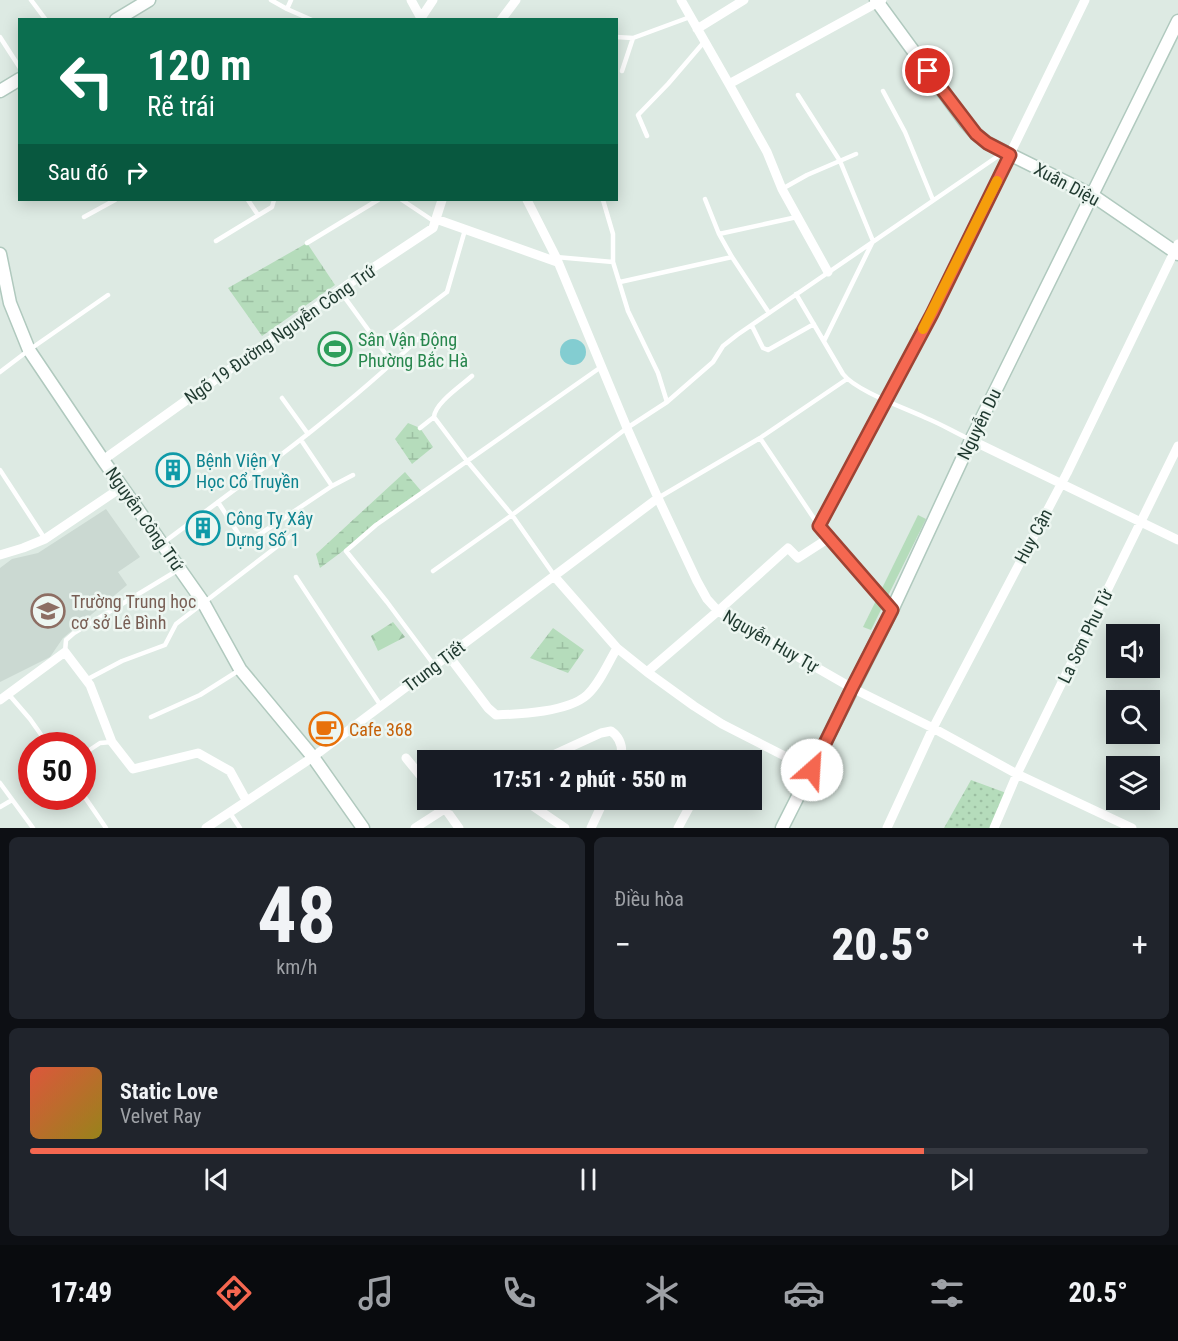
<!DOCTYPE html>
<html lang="vi">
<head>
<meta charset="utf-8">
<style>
	body { margin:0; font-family:"Roboto Condensed",sans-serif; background:#20242c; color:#f1f3f6; height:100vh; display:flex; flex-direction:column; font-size:22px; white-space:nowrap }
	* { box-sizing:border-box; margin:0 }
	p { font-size:20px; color:#9ea1a6 }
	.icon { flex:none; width:33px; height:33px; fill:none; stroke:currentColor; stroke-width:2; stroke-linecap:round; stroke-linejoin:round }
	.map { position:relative; height:828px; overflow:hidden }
	.drawer { display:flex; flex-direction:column; gap:9px; padding:9px; background:#0d0f14; flex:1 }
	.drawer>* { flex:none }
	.hud { position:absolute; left:18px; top:18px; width:600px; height:183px; border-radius:0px; box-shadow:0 3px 15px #0003; background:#0b6e4f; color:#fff; overflow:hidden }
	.tools { position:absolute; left:1106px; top:624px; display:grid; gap:12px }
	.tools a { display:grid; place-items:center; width:54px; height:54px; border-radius:0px; background:#171b24; box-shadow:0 3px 15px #0003; font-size:30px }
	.speed { position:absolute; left:18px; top:732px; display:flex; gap:12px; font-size:30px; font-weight:700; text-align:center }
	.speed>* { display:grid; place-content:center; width:78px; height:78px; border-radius:50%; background:#171b24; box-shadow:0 3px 15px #0003; line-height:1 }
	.speed .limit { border:9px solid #d22; background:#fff; color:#111 }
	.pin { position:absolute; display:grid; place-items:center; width:51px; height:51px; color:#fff; margin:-26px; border:3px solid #fff; border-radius:50%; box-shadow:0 2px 6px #0007 }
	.me { position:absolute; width:66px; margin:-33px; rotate:26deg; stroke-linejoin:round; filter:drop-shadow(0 0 4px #0008) }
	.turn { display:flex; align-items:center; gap:21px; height:126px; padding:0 30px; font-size:27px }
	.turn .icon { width:78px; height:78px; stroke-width:2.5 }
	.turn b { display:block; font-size:42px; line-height:51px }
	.then { display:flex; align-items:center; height:57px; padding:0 30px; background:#0003; gap:12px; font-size:22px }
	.big { font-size:45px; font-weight:800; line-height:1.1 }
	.drawer .tile { flex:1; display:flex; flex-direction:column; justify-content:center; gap:9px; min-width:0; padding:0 21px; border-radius:9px; background:#20242c }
	.drawer .dial { align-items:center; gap:0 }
	.dial b { font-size:78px; line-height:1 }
	.song { display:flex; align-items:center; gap:18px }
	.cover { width:72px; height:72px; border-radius:9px; background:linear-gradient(135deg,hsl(10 70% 55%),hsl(50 70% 35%)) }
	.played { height:6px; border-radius:3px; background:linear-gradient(90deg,#f56750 80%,#363941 80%) }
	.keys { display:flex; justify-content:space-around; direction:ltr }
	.heat { display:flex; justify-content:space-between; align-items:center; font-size:33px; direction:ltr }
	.drawer .tiles { flex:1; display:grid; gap:9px; grid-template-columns:1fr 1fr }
	.tile:last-child { grid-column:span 2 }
	.trip { position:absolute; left:417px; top:750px; width:345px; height:60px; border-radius:0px; background:#171b24; box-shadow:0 3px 15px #0003; font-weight:800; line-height:60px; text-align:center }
	.tabs { display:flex; height:96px; justify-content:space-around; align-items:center; background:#090b0e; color:#9ea1a6 }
	.tabs .icon { width:42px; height:42px }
	.tabs .current { color:#f56750 }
	.tabs b { font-size:27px; color:#f1f3f6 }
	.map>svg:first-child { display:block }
</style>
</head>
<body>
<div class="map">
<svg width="1178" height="828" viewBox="0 0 1178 828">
	<defs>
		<pattern id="grass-dots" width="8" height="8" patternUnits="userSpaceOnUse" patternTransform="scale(1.5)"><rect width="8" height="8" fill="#b5dcbb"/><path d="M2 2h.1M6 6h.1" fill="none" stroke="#9bbea1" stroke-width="1.8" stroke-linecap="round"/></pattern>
		<pattern id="forest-firs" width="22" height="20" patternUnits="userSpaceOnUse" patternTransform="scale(1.5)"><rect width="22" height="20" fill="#b5dcbb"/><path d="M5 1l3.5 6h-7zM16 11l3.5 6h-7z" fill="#9bbea1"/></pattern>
		<pattern id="wetland-marsh" width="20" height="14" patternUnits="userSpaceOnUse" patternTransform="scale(1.5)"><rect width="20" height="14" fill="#b5dcbb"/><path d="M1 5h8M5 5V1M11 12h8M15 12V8" fill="none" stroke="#9bbea1"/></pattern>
	</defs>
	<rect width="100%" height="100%" fill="#ddeae3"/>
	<!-- built -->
	<path fill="#cbd9d2" d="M 106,509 L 140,557 L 118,572 L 127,585 L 63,638 L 50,657 L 0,682 L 0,568 L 12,559 L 38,553 Z"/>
	<!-- grass -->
	<path fill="url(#grass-dots)" d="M 971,780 L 1009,794 L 993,828 L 944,828 Z"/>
	<!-- forest -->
	<path fill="url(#forest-firs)" d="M 393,622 L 405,637 L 378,651 L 371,636 Z"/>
	<!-- wetland -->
	<path fill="url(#wetland-marsh)" d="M 307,243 L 335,285 L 262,336 L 228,288 Z
		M 408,423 L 420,428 L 433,447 L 412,464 L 395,439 Z
		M 405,472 L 422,492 L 320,568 L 316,554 Z
		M 553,628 L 584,650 L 568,673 L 530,658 Z"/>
	<!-- park -->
	<path fill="#b5dcbb" d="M 918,515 L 926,519 L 871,630 L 863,627 Z"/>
	<!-- water -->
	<path fill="#83cdd1" d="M560 352a13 13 0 1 1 26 0a13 13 0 1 1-26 0Z"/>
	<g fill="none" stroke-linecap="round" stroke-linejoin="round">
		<defs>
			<path id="secondary" d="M 876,0 L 966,123 L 976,134 L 987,143 L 1092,195 L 1178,254
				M 116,20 L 149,0
				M 0,91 L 20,79
				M 0,254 L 10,303 L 29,350 L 103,460 L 203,602 L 240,669 L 313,757 L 363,828
				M 782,828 L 892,610 L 971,440 L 1178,21"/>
		</defs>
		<!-- secondary casing -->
		<use href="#secondary" stroke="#b0c9be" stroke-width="15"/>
		<!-- lane -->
		<path stroke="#fff" stroke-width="4.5" d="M 31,0 L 46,20
			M 271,0 L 287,9 L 312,20
			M 287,9 L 291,0
			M 0,37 L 20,68
			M 616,37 L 633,38
			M 622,71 L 633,38 L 690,17
			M 883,91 L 905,132 L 933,200
			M 798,95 L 840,161 L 873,241 L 824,341
			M 647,136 L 638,115 L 668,84 L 704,42
			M 782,189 L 807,175 L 856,154
			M 705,199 L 719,234 L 732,257 L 769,313
			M 248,200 L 258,215
			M 402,200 L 435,222
			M 84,217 L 115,200
			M 719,234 L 797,217
			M 216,241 L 272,207 L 274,200
			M 307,243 L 378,200
			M 556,257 L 613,262
			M 620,282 L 732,257
			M 340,291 L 393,364
			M 796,294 L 843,374 C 856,391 905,408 926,418 C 941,424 954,432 969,439
			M 752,326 L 763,348 L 768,350 L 814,324
			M 378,344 L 447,292 L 465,230
			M 0,372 L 29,350 L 108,295
			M 472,376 C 461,386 435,403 434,417 L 467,461 L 512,515 L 554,575
			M 282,398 L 308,434
			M 667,402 L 713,362 L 723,346 L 737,335 L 1004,152
			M 420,428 L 434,417
			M 760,438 L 819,526 L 892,609
			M 301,440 L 332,486
			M 0,470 L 45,539
			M 658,498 L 760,438 L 847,379
			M 218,502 L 245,544 L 332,486 L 353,475
			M 163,543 C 250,478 339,415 418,339
			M 433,571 L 512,515 L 627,428 L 667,402 L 658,373 L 628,311 L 613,262 L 613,234 L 603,200
			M 296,577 L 381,706
			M 65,652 L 66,640 L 74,633 L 178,570
			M 434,665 L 387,602 L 346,551 L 376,525 L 601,367
			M 86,680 L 122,661 L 165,645 L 176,624 L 292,535
			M 7,696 L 11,697 L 30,719 L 49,746
			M 151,717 L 200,695 L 238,671
			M 82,755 L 100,743 L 112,742
			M 0,783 L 33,828
			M 82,793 L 106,828
			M 0,807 L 12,800
			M 230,813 L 240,828"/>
		<!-- street -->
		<path stroke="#fff" stroke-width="9" d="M 411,0 L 422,20
			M 681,0 L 729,84 L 767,152 L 782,189 L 828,272
			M 421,18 L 433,0
			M 501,20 L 516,0
			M 697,29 L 744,0
			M 729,84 L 882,0
			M 527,200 L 556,257 L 627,428 L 658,498 L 697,581 L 707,599 L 718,611 L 852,688 L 933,728 L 1017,774 L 1132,828
			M 436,219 L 557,262
			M 971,440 L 1178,540
			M 103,460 L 350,283 L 433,228 L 442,200
			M 819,526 L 932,314 L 1085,0
			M 0,555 L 23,548 L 45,539 L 122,487
			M 617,648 L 647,672
			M 448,655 L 488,708 L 496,715 C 521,714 568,712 587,695 C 600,683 608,663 617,648 L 554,576
			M 0,700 L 65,652 L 90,685 L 112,742 L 133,769 L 198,753 L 230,771 L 246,800
			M 406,758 L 428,785
			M 542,760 L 601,733 L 611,731 C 621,738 623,749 621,760
			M 812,770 L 722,724 L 694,706 L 647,672 L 718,611 L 788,548 L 798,558 L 829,538
			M 439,800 L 459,828
			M 524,800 L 565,828
			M 206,828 L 313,757 L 658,498
			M 415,828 L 446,808 L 463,800
			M 591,828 L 604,800
			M 678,828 L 693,800
			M 887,828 L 933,728 L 1067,473 L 1178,244
			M 994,828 L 1017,774 L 1178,446"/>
		<!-- secondary -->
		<use href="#secondary" stroke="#fff" stroke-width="12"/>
	</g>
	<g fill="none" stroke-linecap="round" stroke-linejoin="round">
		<defs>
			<path id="route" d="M 812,770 L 852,688 L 892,610 L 819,526 L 932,314 L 1010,155 L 987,143 L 976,134 L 928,71"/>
		</defs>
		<!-- route casing -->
		<use href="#route" stroke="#9f4334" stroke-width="15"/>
		<!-- route -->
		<use href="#route" stroke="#f56750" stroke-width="10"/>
		<!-- slow -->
		<path stroke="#f59e0b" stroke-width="10" d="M 923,329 L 997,181"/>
	</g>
	<!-- icons -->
	<defs>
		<symbol id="stadium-ring" viewBox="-11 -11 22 22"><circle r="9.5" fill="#edf6f1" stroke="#2e9e5b" stroke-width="1.5"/><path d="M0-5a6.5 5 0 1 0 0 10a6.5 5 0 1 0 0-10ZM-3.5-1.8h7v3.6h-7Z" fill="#2e9e5b"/></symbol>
		<symbol id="building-ring" viewBox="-11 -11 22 22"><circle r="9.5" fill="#edf6f1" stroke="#0f9aa8" stroke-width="1.5"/><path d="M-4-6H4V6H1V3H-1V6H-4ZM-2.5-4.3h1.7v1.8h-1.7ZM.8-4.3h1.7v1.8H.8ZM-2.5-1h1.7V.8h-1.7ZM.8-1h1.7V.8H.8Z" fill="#0f9aa8"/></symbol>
		<symbol id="school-ring" viewBox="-11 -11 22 22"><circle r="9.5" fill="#edf6f1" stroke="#8d6e63" stroke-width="1.5"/><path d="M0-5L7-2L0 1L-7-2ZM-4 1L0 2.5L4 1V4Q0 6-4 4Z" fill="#8d6e63"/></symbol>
		<symbol id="cafe-ring" viewBox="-11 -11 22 22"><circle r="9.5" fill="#edf6f1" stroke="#e8710a" stroke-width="1.5"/><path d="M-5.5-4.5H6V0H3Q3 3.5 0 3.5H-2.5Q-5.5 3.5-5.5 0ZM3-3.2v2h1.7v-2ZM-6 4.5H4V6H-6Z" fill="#e8710a"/></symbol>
	</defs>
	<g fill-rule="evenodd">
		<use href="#stadium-ring" x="316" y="330" width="38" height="38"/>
		<use href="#building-ring" x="154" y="451" width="38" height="38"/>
		<use href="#building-ring" x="184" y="509" width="38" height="38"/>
		<use href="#school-ring" x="29" y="592" width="38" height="38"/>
		<use href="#cafe-ring" x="307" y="710" width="38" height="38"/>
	</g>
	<g text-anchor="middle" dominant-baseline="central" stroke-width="5" stroke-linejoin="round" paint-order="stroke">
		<!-- street labels -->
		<g font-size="18" fill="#1f392f" stroke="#edf6f1">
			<text transform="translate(1067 184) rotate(28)">Xuân Diệu</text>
			<text transform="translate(280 334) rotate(-35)">Ngõ 19 Đường Nguyễn Công Trứ</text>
			<text transform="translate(979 424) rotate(-64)">Nguyễn Du</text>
			<text transform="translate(145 519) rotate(55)">Nguyễn Công Trứ</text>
			<text transform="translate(1033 536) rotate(-62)">Huy Cận</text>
			<text transform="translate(1085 636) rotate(-64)">La Sơn Phu Tử</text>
			<text transform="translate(771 641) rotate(30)">Nguyễn Huy Tự</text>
			<text transform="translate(434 666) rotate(-37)">Trung Tiết</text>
		</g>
		<!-- leisure labels -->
		<g font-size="18" fill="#27864d" stroke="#edf6f1" text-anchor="start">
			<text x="358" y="339">Sân Vận Động<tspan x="358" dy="21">Phường Bắc Hà</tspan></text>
		</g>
		<!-- culture labels -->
		<g font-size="18" fill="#0d838f" stroke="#edf6f1" text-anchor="start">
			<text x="196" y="460">Bệnh Viện Y<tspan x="196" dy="21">Học Cổ Truyền</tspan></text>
			<text x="226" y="518">Công Ty Xây<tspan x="226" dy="21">Dựng Số 1</tspan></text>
		</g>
		<!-- education labels -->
		<g font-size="18" fill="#785e54" stroke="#edf6f1" text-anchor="start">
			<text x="71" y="601">Trường Trung học<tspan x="71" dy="21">cơ sở Lê Bình</tspan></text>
		</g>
		<!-- food labels -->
		<g font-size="18" fill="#c56008" stroke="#edf6f1" text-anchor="start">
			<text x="349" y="729">Cafe 368</text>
		</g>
	</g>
</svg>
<div class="tools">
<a><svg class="icon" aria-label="sound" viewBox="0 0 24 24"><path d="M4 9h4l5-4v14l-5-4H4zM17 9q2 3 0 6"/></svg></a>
<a><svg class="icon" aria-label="search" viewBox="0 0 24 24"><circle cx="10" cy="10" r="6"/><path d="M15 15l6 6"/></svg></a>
<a><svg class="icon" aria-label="layers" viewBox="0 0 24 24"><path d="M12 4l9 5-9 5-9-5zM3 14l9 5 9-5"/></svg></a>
</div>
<div class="speed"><div class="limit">50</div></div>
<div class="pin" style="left:928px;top:71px;background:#d93025"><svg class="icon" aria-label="arrive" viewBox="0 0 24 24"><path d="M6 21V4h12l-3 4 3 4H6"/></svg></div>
<svg class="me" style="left:812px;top:770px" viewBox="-20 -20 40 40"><circle r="19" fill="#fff"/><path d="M0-13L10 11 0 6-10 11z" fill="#f56750"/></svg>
<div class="trip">17:51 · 2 phút · 550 m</div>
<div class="hud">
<div class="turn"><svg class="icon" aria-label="left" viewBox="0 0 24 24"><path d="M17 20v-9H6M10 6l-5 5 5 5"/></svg><div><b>120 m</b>Rẽ trái</div></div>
<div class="then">Sau đó<svg class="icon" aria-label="right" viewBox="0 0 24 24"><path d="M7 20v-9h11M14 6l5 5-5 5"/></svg></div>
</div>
</div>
<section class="drawer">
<div class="tiles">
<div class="tile dial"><b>48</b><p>km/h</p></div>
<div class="tile"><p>Điều hòa</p>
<div class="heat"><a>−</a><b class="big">20.5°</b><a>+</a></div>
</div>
<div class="tile">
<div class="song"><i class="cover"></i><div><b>Static Love</b><p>Velvet Ray</p></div></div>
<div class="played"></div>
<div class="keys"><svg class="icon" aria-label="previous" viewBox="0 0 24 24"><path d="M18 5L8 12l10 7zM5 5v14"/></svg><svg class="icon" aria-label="pause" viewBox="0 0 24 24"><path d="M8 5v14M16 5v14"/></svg><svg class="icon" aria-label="next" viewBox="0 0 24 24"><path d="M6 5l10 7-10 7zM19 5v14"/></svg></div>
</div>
</div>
</section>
<nav class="tabs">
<b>17:49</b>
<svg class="icon current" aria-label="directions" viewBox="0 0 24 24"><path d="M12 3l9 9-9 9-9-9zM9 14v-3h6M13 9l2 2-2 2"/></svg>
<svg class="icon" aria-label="music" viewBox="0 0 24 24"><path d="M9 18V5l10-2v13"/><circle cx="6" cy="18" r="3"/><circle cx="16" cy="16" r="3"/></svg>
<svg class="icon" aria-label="phone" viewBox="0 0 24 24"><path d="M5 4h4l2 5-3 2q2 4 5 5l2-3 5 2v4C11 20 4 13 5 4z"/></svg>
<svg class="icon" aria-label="climate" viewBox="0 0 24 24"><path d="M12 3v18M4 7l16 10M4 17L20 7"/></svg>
<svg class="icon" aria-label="car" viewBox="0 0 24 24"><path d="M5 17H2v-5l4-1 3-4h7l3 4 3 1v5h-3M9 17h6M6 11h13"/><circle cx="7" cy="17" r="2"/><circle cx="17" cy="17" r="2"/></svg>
<svg class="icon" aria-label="filters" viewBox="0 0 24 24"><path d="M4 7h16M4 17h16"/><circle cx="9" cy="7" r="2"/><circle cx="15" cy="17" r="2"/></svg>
<b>20.5°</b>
</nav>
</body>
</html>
